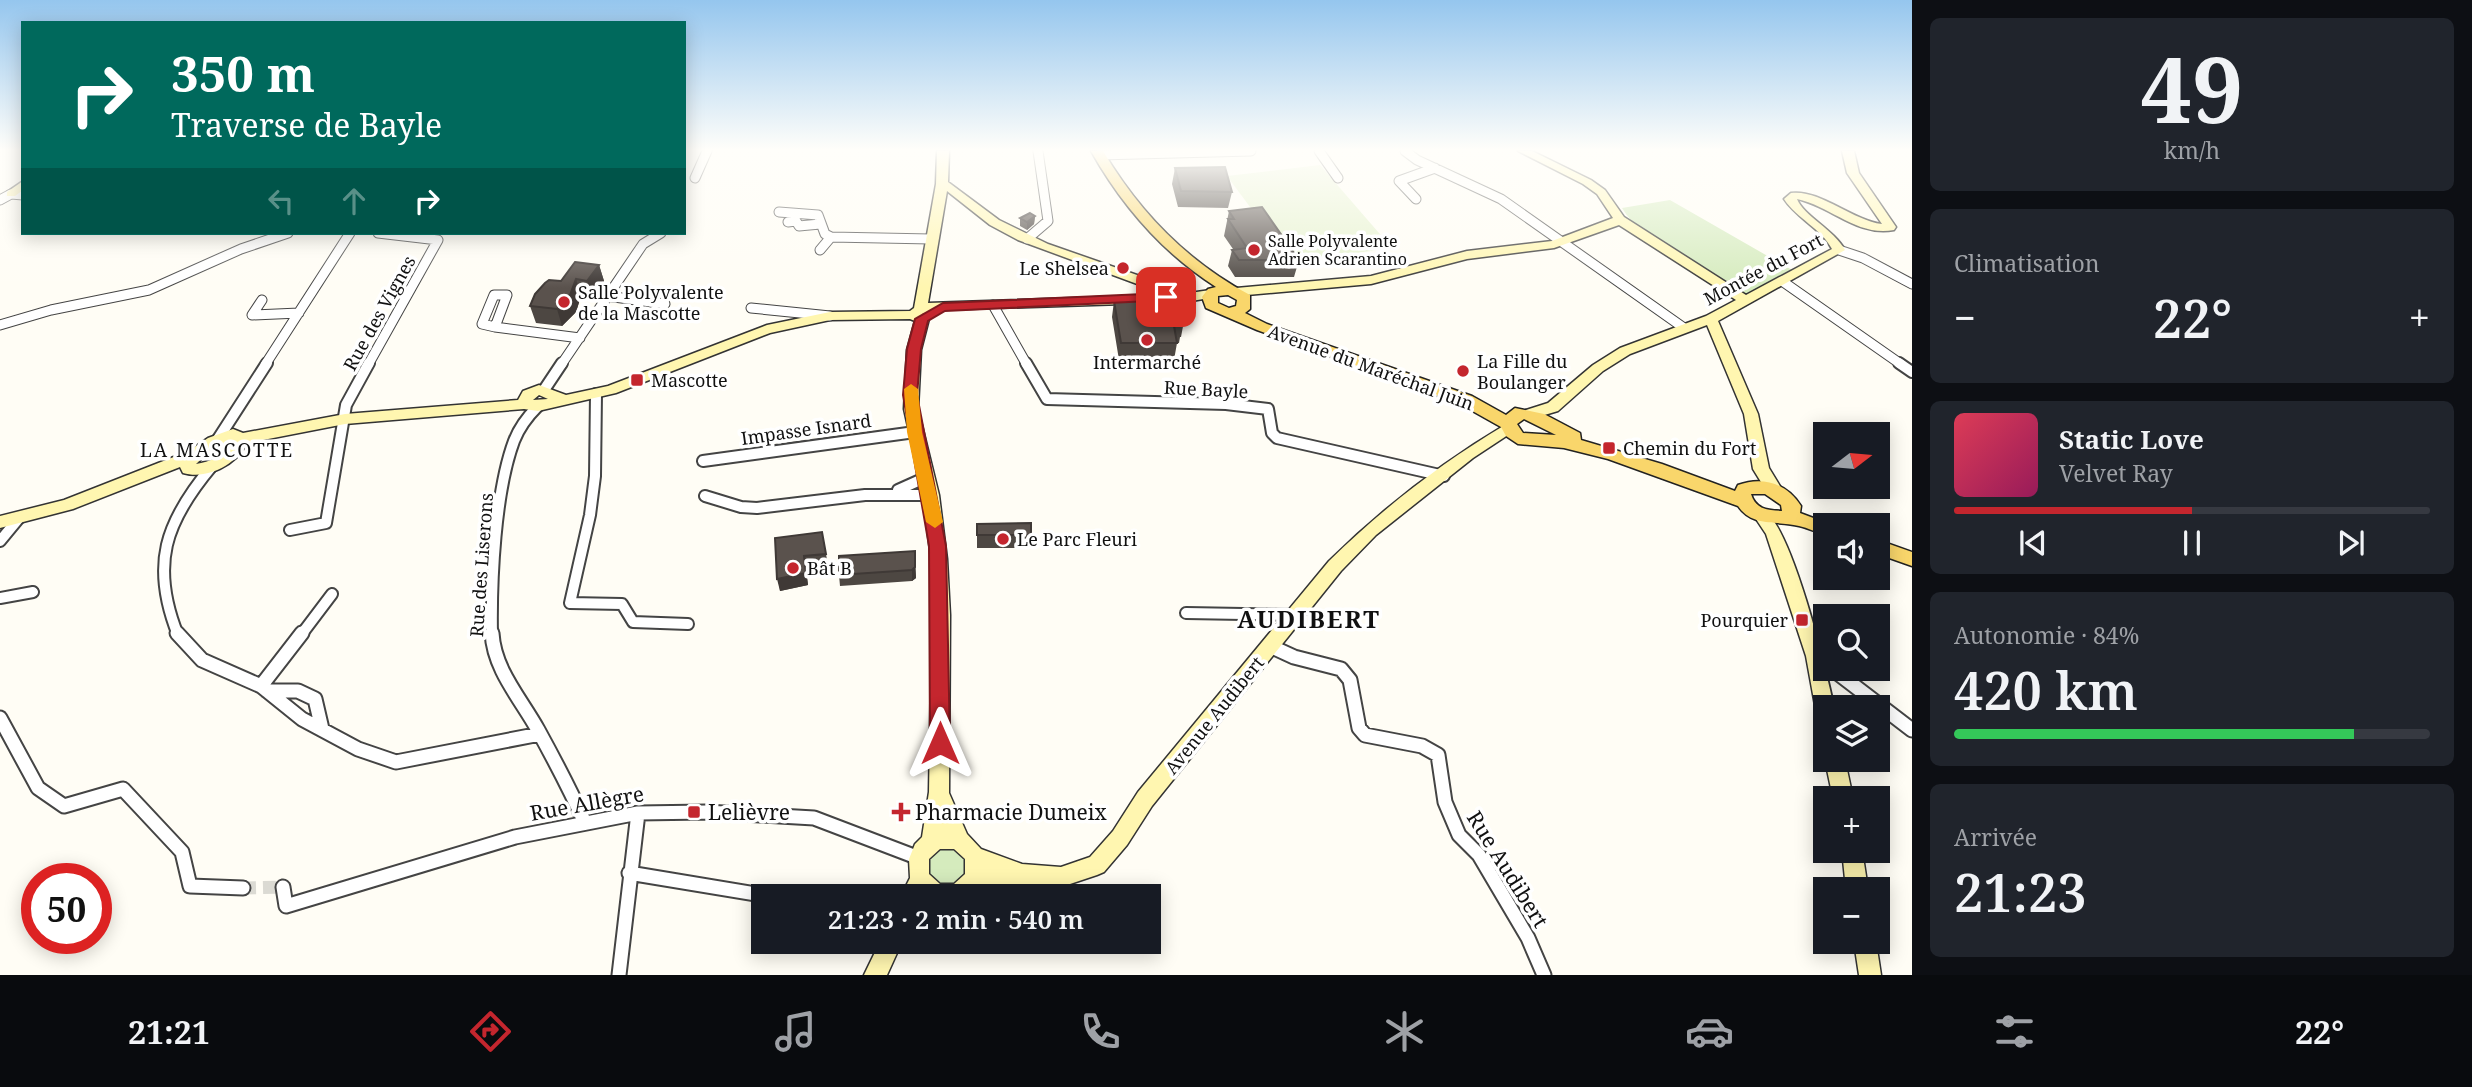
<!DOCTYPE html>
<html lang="fr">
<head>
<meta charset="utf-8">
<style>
	body { margin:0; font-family:"Noto Serif",serif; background:#20242c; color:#f1f3f6; height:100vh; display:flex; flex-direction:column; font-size:26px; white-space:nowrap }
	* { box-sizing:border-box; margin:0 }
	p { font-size:23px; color:#9ea1a6 }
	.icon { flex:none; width:38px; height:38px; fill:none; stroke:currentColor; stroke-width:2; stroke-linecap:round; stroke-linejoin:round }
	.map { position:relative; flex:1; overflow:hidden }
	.drawer { display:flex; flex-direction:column; gap:18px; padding:18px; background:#0d0f14; width:560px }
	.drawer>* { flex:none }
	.hud { position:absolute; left:21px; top:21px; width:665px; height:214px; border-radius:0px; box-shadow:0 4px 18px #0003; background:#00695c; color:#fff; overflow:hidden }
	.needle { width:46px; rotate:74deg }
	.controls { position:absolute; left:1813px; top:422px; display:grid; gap:14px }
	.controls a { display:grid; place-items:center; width:77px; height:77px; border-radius:0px; background:#171b24; box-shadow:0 4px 18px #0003; font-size:35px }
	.speed { position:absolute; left:21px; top:863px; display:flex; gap:14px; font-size:35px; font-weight:700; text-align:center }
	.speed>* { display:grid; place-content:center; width:91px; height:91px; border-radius:50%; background:#171b24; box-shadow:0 4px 18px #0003; line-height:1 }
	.speed .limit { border:10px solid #d22; background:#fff; color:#111 }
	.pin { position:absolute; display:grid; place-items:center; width:60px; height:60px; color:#fff; margin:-30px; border-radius:14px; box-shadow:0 4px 10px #0006 }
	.me { position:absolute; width:77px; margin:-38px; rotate:0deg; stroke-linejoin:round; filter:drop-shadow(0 0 5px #0008) }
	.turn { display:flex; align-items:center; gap:24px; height:147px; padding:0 35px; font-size:32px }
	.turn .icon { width:91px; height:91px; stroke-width:2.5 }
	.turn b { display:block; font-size:49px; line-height:60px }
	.lanes { display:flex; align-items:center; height:66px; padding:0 35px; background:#0003; justify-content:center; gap:35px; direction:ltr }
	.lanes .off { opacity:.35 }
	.big { font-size:52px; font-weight:600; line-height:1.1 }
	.drawer .tile { flex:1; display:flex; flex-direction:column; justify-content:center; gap:10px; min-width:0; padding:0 24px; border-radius:10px; background:#20242c }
	.drawer .dial { align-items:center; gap:0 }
	.dial b { font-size:91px; line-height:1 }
	.song { display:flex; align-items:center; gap:21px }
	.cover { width:84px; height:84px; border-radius:10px; background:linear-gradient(135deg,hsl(350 70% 55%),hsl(330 70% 35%)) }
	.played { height:7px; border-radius:4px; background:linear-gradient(90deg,#c4262e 50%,#363941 50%) }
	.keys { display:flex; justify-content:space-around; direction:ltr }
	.heat { display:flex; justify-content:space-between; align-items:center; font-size:38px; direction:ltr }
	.charge { height:10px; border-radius:5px; background:linear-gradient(90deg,#34c759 84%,#363941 0) }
	.trip { position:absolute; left:751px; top:884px; width:410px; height:70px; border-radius:0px; background:#171b24; box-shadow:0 4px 18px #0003; font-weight:600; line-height:70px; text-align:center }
	.menu { display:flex; height:112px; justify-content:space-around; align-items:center; background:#090b0e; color:#9ea1a6 }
	.menu .icon { width:49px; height:49px }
	.menu .on { color:#c4262e }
	.menu b { font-size:32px; color:#f1f3f6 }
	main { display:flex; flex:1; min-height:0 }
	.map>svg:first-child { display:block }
</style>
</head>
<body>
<main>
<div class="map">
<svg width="1912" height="975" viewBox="0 0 1912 975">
	<rect width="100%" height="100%" fill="#fffdf5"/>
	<!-- green -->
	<path fill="#d5ebbd" d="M 1670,200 L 1792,270 L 1745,295 C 1709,273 1643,244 1622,208 Z
		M 941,838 L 976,864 L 950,895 L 918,873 Z"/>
	<!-- pitch -->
	<path fill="#e6f2cf" d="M 1320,165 L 1392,248 L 1291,262 L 1227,176 Z"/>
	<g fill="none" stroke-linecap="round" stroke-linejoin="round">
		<!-- street-tunnel -->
		<path stroke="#dbdad3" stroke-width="13" stroke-dasharray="13 7" stroke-linecap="butt" d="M 243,888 L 283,887"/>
		<defs>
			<path id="street-far2" d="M 1319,151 L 1338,178
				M 1405,151 L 1417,160 L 1501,199 L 1684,328
				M 1099,155 L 1251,151
				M 695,178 L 707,151
				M 1416,199 L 1399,181 L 1435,168
				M 0,200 L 11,194 L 23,195
				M 779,212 L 818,215 L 825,234 L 831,237 L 931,239
				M 788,222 L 796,221 L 799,226 L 820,224
				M 1027,239 L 1048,221 L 1038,151
				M 820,250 L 831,237
				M 1839,250 L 1863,258 L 1912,284
				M 1782,281 L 1902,365
				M 494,295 L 507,295 L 495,327 L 482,324 Z
				M 607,296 L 665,304
				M 262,300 L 252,315 L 299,313
				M 993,305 L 1027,365
				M 751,308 L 830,316
				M 0,325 L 51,310 L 149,290 L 241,249 L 288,233
				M 495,327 L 580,338
				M 265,365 L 350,233
				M 368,365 L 438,240 L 378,233
				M 561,365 L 643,244 L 661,233"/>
			<path id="street-far1" d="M 1026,363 L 1047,399 L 1226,404 L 1268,409 L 1272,433 L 1277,438 L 1444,476
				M 1899,363 L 1912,372
				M 544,390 L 562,363
				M 596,394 L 595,476 L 590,515 L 570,603 L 622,604 L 633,622 L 688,624
				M 218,439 L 267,363
				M 703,461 L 915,432
				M 898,490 L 927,477
				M 705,496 L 741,507 L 757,508 L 865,495 L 931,495
				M 290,530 L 326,523 L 346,405 L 369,363
				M 0,541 L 19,518
				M 0,598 L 33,592
				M 1186,613 L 1296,615
				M 178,635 C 150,565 165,522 212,466
				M 301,635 L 332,594
				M 492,635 C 491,580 495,492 514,441 C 519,428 528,416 538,406"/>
			<path id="street" d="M 177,633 L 202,660 L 261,686 L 302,719 L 358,749 L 396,762 L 540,734
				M 492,633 C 494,670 521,699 538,730 C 555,761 571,791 585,823
				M 1270,646 L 1294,657 L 1341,669 L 1350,680 L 1359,728 L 1365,735 L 1422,746 L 1438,755 L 1445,802 L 1459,835 L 1479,855 L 1528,938 L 1544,975
				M 1831,668 L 1912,730
				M 261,686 L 302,633
				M 267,691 L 298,691 L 315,699 L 322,729
				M 0,718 L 38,788 L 64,806 L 123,789 L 182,852 L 190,886 L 243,888
				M 629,873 L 768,896
				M 283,887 L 286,906 L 515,837 L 638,813 L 706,812 L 814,818 L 919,858
				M 619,975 L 638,813"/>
			<path id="secondary" d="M 937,151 L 949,151 L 948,182 L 999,220 L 1048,244 L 1160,283 L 1183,294 L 1210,290 L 1217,294 L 1215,297 L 1186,302 L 933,310 L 922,314 L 929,319 L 921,350 L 918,409 L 939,495 L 947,559 L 950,615 L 949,793 L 967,834 L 981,849 L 1022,864 L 1061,867 L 1090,857 L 1113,831 L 1138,792 L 1329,561 C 1382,509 1441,463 1505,425 L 1510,424 L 1517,429 L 1473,458 L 1376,535 L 1341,571 L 1152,806 L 1127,845 L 1104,872 L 1097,875 L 1061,887 L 1021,884 L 974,896 L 901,896 L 910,878 L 909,859 L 915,844 L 922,837 L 929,792 L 932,615 L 931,559 L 923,495 L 904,409 L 907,350 L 915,321 L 910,319 L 830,320 L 770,333 L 616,393 L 538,411 L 524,409 L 345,424 L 247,443 C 236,465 207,480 183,473 L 180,467 L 73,509 L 0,528 L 0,516 L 64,500 L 189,451 L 208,438 L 233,429 L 243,433 L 345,414 L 518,400 L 523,391 L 539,385 L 566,395 L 608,386 L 767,325 L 830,312 L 910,311 L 914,308 L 936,184 ZM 947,191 L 990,225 L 1018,240 L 1167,295 L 928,303 ZM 539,395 L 548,399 L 533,400 ZM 231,440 L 231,444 C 222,456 210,462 196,464 L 212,449 ZM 940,849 L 954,849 L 965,859 L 965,874 L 954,884 L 940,884 L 929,874 L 929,859 Z
				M 1518,151 L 1532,151 L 1591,180 L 1605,190 L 1624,217 L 1746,295 L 1832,249 C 1821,228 1797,219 1784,199 L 1791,193 C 1819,189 1852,220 1882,224 L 1847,173 L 1842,151 L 1854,151 L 1859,173 L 1896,227 L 1894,230 C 1857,237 1831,206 1797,199 C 1803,215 1834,230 1845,250 L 1718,321 L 1758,414 L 1769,468 L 1783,491 L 1781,495 L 1769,495 L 1753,469 L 1744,414 L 1707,325 L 1630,354 L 1603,371 L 1558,411 L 1531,419 L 1524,414 L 1526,410 L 1548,403 L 1593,365 L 1620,348 L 1706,316 L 1736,300 L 1619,225 L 1554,248 L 1467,259 L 1371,284 L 1236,296 L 1229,292 L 1236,288 L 1371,276 L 1467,251 L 1552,241 L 1613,218 L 1597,194 L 1583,184 Z
				M 23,181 L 23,190 L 15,196 L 7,196 L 7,192 Z
				M 1762,510 C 1790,519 1828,676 1834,707 L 1825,707 L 1825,719 L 1818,717 L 1816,711 L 1806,656 L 1766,534 L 1754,516 L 1756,512 Z
				M 1825,760 L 1845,760 L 1853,798 L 1833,798 Z
				M 1842,850 L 1862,850 L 1868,889 L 1846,889 Z
				M 880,942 L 902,942 L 887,975 L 864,975 Z
				M 1854,942 L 1876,942 L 1881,975 L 1859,975 Z"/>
			<path id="primary" d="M 1091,151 L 1103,151 C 1139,212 1188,262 1250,295 L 1250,309 L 1245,313 L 1267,324 L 1472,396 L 1506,415 L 1515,408 L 1544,414 L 1580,433 L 1581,440 L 1662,464 L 1735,491 L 1738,485 C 1762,476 1787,483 1801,506 L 1800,513 L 1832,525 L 1825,525 L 1825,535 C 1816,532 1808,528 1799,526 C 1777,520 1753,528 1738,506 L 1608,459 L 1564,448 L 1518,444 L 1506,436 L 1501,427 L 1460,404 L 1257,330 L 1206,308 L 1202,297 L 1208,289 L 1216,287 C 1163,253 1122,206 1091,151 ZM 1228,295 L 1237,300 L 1236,306 L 1229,308 L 1218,303 L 1218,296 ZM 1524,419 L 1556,435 L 1523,433 L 1517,424 ZM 1751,494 L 1765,494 L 1781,505 L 1782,511 C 1768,510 1756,510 1751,494 Z
				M 1878,540 L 1912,552 L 1912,566 L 1878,554 Z"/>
		</defs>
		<!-- street-far2 casing -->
		<use href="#street-far2" stroke="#444" stroke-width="11"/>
		<!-- street-far1 casing -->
		<use href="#street-far1" stroke="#444" stroke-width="14"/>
		<!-- street casing -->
		<use href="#street" stroke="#444" stroke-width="17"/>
		<!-- secondary casing -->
		<use href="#secondary" stroke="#333" stroke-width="3"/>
		<!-- primary casing -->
		<use href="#primary" stroke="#222" stroke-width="3"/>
		<!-- street-far2 -->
		<use href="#street-far2" stroke="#fff" stroke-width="9"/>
		<!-- street-far1 -->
		<use href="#street-far1" stroke="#fff" stroke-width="10"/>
		<!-- street -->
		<use href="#street" stroke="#fff" stroke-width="13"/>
		<!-- secondary -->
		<use href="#secondary" fill="#fff6b0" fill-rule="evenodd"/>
		<!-- primary -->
		<use href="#primary" fill="#f9d66b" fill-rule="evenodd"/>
	</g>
	<!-- wall -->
	<path fill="#4d4742" d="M 1175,168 L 1232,192 L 1228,208 L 1178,207 L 1172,184 Z
		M 1229,211 L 1299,260 L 1294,277 L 1235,277 L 1228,266 L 1232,250 L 1233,249 L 1224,236 Z
		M 1035,216 L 1034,224 L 1027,230 L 1020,226 L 1020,218 Z
		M 599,265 L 604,281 L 593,297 L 581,296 L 576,312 L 562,326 L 536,323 L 530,306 L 561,281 Z
		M 1114,301 L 1184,321 L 1181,337 L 1180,337 L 1179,343 L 1177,343 L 1174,360 L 1119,360 L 1112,317 Z
		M 977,524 L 1031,535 L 1030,548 L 977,548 Z
		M 775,538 L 826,554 L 828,566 L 806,569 L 808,585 L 780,591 Z
		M 915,551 L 916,578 L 912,581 L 840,586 L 839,575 Z"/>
	<!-- shaded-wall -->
	<path fill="#3f3936" d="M 1035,216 L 1034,224 L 1027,230 L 1027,222 Z
		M 599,265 L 604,281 L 593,297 L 587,281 Z
		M 576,279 L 581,296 L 576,312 L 562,326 L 557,309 Z
		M 804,556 L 808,585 L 780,591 L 777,579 Z
		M 915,567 L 916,578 L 912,581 L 912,570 Z"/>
	<!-- building -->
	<path fill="#5a524d" stroke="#3f3936" stroke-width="2" d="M 1225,167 L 1232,192 L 1181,191 L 1175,168 Z
		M 1262,207 L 1299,260 L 1239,260 L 1232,250 L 1247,248 L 1228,219 L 1234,219 L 1229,211 Z
		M 1030,213 L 1035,216 L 1027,222 L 1020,218 Z
		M 575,262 L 599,265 L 587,281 L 576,279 L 570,295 L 557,309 L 530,306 L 535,294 L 545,283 L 549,280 L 561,281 Z
		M 1176,299 L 1184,321 L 1180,321 L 1182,326 L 1174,326 L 1177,343 L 1121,343 L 1114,301 Z
		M 1031,523 L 1031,535 L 977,535 L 977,524 Z
		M 822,532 L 826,554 L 804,556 L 806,573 L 777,579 L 775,538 Z
		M 915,551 L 915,567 L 912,570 L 839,575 L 839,556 Z"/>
	<!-- sky -->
	<linearGradient id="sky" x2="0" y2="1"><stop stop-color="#95c6ee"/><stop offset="0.52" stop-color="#fffefa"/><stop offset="1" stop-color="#fffefa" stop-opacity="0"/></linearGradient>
	<rect width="1912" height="288" fill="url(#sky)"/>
	<!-- route -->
	<path fill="#c4262e" stroke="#7f191e" stroke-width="2" d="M 1166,293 L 1172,297 L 1170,300 L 945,311 L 928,321 L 921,349 L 917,395 L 946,546 L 950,743 L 947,749 L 940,751 L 933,749 L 930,743 L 929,546 L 903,395 L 907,349 L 915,319 L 943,303 Z"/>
	<!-- slow -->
	<path fill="#f59e0b" d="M 911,384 L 918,389 L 922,432 L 943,522 L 935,528 L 926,522 L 907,432 L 904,389 Z"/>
	<!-- markers -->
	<g fill="#c4262e" stroke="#fff" stroke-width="2.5">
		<circle cx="1254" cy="250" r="7"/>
		<circle cx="1123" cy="268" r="7"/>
		<circle cx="564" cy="302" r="7"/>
		<circle cx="1147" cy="340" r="7"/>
		<circle cx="1463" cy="371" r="7"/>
		<rect x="630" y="373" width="14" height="14" rx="3.5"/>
		<rect x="1602" y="441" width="14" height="14" rx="3.5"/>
		<circle cx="1003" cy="539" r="7"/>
		<circle cx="793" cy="568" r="7"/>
		<rect x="1795" y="613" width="14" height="14" rx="3.5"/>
		<rect x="687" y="805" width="14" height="14" rx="3.5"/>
		<path d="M897.5 801.5h7v7h7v7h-7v7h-7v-7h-7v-7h7z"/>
	</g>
	<g text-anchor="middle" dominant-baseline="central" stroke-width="7" stroke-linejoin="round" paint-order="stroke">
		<!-- far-poi labels -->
		<g font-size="16" fill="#111" stroke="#fff" text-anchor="start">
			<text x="1268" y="241">Salle Polyvalente<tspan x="1268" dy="18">Adrien Scarantino</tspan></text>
		</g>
		<!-- poi labels -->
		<g font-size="18" fill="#111" stroke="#fff" text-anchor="start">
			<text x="1109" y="268" text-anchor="end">Le Shelsea</text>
			<text x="578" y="292">Salle Polyvalente<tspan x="578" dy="21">de la Mascotte</tspan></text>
			<text x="1477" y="361">La Fille du<tspan x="1477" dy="21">Boulanger</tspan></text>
			<text x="1147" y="362" text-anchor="middle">Intermarché</text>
			<text x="651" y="380">Mascotte</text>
			<text x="1623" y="448">Chemin du Fort</text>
			<text x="1017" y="539">Le Parc Fleuri</text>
			<text x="807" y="568">Bât B</text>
			<text x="1788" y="620" text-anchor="end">Pourquier</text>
		</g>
		<!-- street labels -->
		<g font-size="18" fill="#111" stroke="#fff">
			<text transform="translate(1763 269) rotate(-28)">Montée du Fort</text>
			<text transform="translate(379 313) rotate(-61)">Rue des Vignes</text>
			<text transform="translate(1371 367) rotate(20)">Avenue du Maréchal Juin</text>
			<text transform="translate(1206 389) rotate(3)">Rue Bayle</text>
			<text transform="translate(806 429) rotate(-8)">Impasse Isnard</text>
			<text transform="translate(481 565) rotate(-86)">Rue des Liserons</text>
			<text transform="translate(1214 715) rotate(-51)">Avenue Audibert</text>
		</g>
		<!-- neighbourhood labels -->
		<g font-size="19" letter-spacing="2" fill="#111" stroke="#fff">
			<text x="217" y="450">LA MASCOTTE</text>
		</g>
		<!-- near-street labels -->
		<g font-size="21" fill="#111" stroke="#fff">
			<text transform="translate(587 803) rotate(-10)">Rue Allègre</text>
			<text transform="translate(1508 869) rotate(58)">Rue Audibert</text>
		</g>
		<!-- near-poi labels -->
		<g font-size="21" fill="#111" stroke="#fff" text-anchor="start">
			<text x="708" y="812">Lelièvre</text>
			<text x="915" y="812">Pharmacie Dumeix</text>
		</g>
		<!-- district labels -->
		<g font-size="24" font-weight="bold" letter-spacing="2" fill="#111" stroke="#fff">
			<text x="1309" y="618">AUDIBERT</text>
		</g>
	</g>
</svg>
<div class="controls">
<a><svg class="needle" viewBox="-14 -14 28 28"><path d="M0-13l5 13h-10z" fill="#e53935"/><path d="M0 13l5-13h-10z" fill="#9ea1a6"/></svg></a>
<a><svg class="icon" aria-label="sound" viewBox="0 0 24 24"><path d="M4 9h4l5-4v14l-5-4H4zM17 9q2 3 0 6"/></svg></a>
<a><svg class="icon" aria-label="search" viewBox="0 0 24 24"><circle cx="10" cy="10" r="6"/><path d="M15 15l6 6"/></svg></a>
<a><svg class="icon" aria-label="layers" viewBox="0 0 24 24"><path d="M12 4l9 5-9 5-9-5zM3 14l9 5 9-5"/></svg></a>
<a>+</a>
<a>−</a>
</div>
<div class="speed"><div class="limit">50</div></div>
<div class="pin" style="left:1166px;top:297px;background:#d93025"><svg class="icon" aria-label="arrive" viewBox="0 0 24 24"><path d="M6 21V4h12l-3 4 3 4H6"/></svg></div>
<svg class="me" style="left:940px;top:743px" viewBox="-20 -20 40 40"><path d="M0-17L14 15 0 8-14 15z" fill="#c4262e" stroke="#fff" stroke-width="4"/></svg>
<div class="trip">21:23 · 2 min · 540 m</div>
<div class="hud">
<div class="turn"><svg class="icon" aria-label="right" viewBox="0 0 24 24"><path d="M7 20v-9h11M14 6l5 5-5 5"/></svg><div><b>350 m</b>Traverse de Bayle</div></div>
<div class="lanes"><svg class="icon off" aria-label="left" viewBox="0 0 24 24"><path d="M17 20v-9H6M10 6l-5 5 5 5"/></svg><svg class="icon off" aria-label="ahead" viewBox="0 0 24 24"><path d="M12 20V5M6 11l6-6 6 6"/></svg><svg class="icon" aria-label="right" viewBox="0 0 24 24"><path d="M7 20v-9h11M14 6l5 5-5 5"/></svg></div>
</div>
</div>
<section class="drawer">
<div class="tile dial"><b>49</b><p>km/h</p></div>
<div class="tile"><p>Climatisation</p>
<div class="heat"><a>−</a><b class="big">22°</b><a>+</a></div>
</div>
<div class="tile">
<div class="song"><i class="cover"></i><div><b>Static Love</b><p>Velvet Ray</p></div></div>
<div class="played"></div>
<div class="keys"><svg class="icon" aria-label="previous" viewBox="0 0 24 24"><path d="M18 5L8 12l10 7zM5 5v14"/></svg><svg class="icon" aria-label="pause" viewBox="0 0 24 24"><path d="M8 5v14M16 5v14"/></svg><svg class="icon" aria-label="next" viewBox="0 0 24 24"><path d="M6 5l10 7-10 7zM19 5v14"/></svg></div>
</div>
<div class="tile"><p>Autonomie · 84%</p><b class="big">420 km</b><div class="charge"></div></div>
<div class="tile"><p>Arrivée</p><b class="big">21:23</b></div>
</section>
</main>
<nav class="menu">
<b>21:21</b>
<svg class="icon on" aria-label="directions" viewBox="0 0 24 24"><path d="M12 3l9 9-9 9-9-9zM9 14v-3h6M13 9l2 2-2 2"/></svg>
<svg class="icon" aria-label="music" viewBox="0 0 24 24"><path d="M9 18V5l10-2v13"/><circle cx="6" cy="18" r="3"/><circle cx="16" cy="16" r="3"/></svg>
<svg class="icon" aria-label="phone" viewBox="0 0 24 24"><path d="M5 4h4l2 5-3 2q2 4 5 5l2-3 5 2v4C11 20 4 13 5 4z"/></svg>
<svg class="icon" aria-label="climate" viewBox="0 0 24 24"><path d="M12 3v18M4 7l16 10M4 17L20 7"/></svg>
<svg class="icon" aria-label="car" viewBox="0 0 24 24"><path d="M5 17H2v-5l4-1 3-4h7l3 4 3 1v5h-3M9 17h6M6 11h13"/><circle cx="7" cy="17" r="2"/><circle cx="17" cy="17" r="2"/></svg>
<svg class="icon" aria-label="filters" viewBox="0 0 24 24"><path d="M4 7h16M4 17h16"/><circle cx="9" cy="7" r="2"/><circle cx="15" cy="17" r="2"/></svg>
<b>22°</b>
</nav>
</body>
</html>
